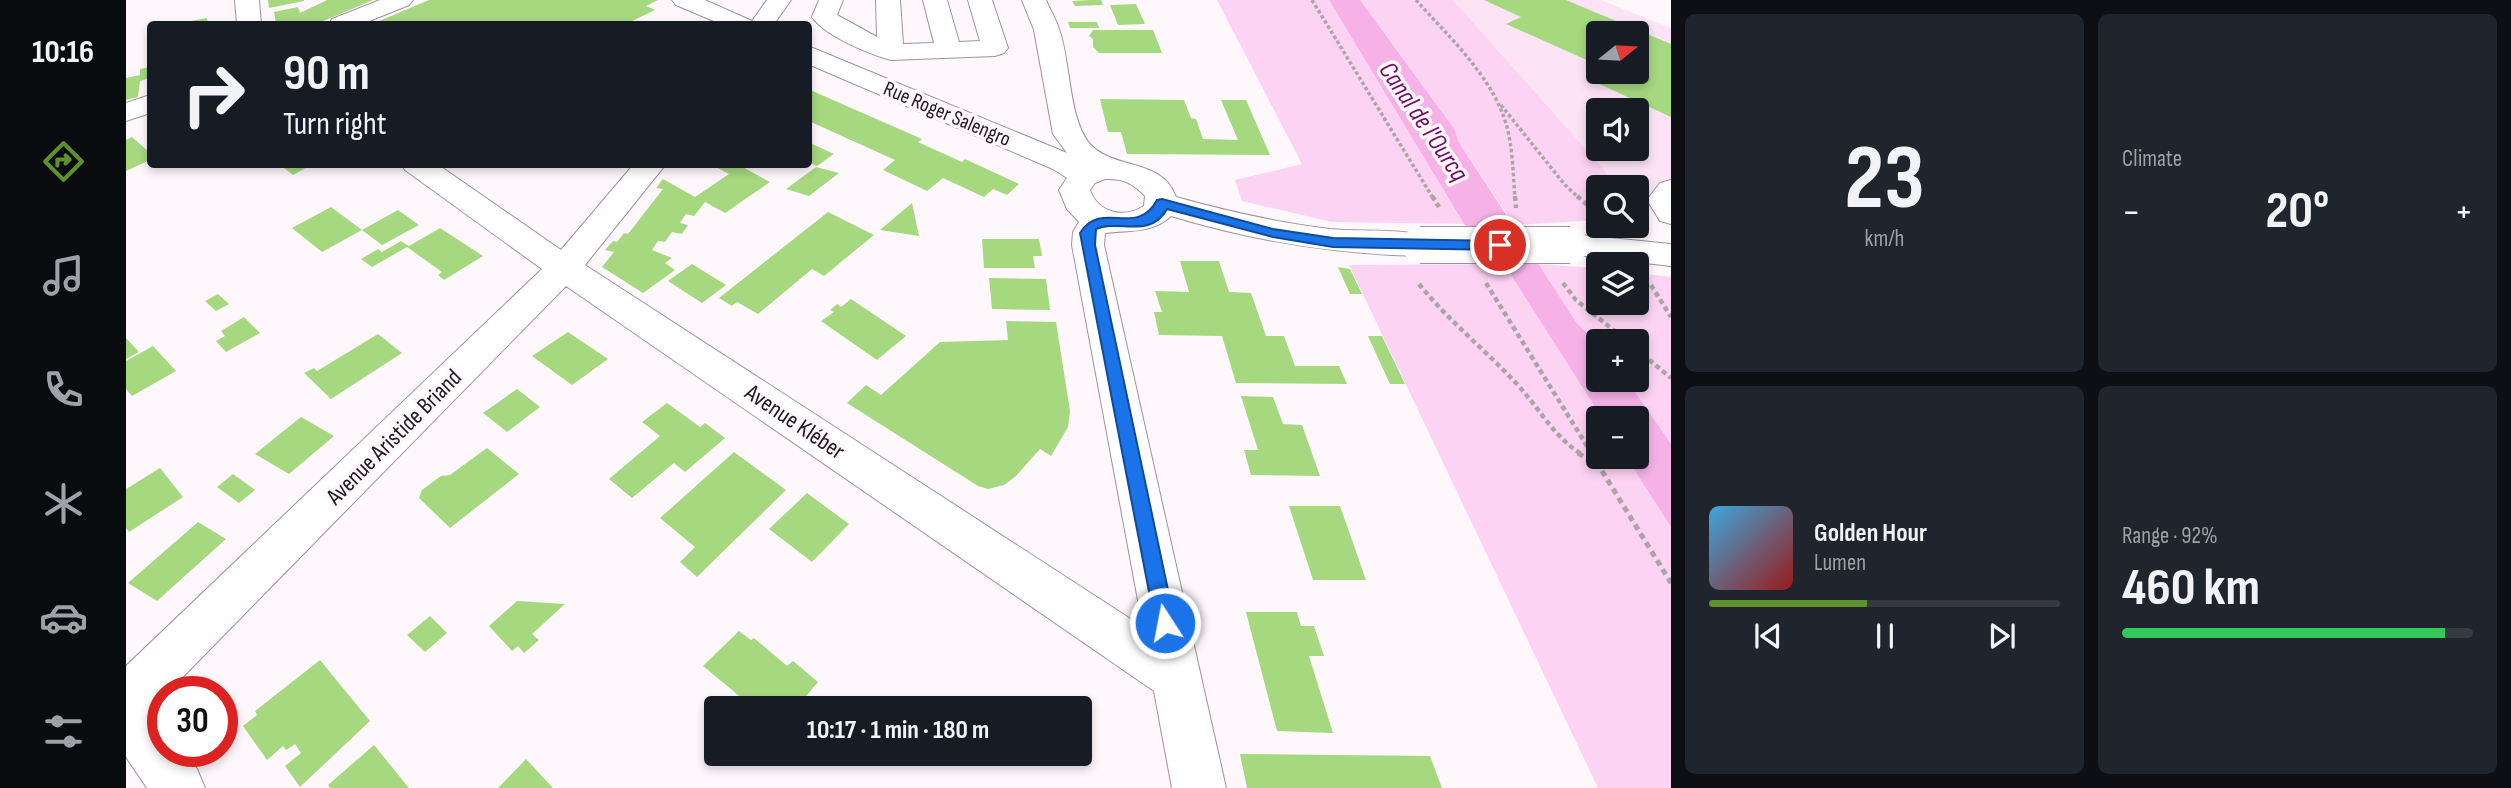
<!DOCTYPE html>
<html lang="en">
<head>
<meta charset="utf-8">
<style>
	body { margin:0; font-family:"Sofia Sans Condensed",sans-serif; background:#20242c; color:#f1f3f6; height:100vh; display:flex; flex-direction:column; font-size:26px; white-space:nowrap }
	* { box-sizing:border-box; margin:0 }
	p { font-size:23px; color:#9ea1a6 }
	.icon { flex:none; width:38px; height:38px; fill:none; stroke:currentColor; stroke-width:2; stroke-linecap:round; stroke-linejoin:round }
	.map { position:relative; flex:1; overflow:hidden }
	.side { display:flex; flex-direction:column; gap:14px; padding:14px; background:#0d0f14; width:840px }
	.side>* { flex:none }
	.top-card { position:absolute; left:21px; top:21px; width:665px; height:147px; border-radius:7px; box-shadow:0 4px 10px #0003; background:#171b24; color:#f1f3f6; overflow:hidden }
	.needle { width:46px; rotate:72deg }
	.controls { position:absolute; left:1460px; top:21px; display:grid; gap:14px }
	.controls a { display:grid; place-items:center; width:63px; height:63px; border-radius:7px; background:#171b24; box-shadow:0 4px 10px #0003; font-size:35px }
	.speed { position:absolute; left:21px; top:676px; display:flex; gap:14px; font-size:35px; font-weight:700; text-align:center }
	.speed>* { display:grid; place-content:center; width:91px; height:91px; border-radius:50%; background:#171b24; box-shadow:0 4px 10px #0003; line-height:1 }
	.speed .limit { border:10px solid #d22; background:#fff; color:#111 }
	.pin { position:absolute; display:grid; place-items:center; width:60px; height:60px; color:#fff; margin:-30px; border:4px solid #fff; border-radius:50%; box-shadow:0 2px 7px #0007 }
	.me { position:absolute; width:77px; margin:-38px; rotate:349deg; stroke-linejoin:round; filter:drop-shadow(0 0 5px #0008) }
	.turn { display:flex; align-items:center; gap:24px; height:147px; padding:0 21px; font-size:32px }
	.turn .icon { width:91px; height:91px; stroke-width:2.5 }
	.turn b { display:block; font-size:49px; line-height:60px }
	.big { font-size:52px; font-weight:700; line-height:1.1 }
	.side .tile { flex:1; display:flex; flex-direction:column; justify-content:center; gap:10px; min-width:0; padding:0 24px; border-radius:10px; background:#20242c }
	.side .dial { align-items:center; gap:0 }
	.dial b { font-size:91px; line-height:1 }
	.song { display:flex; align-items:center; gap:21px }
	.cover { width:84px; height:84px; border-radius:10px; background:linear-gradient(135deg,hsl(200 70% 55%),hsl(0 70% 35%)) }
	.played { height:7px; border-radius:4px; background:linear-gradient(90deg,#5d912a 45%,#363941 45%) }
	.keys { display:flex; justify-content:space-around; direction:ltr }
	.heat { display:flex; justify-content:space-between; align-items:center; font-size:38px; direction:ltr }
	.charge { height:10px; border-radius:5px; background:linear-gradient(90deg,#34c759 92%,#363941 0) }
	.side .tiles { flex:1; display:grid; gap:14px; grid-template-columns:repeat(2,1fr) }
	.trip { position:absolute; left:578px; top:696px; width:388px; height:70px; border-radius:7px; background:#171b24; box-shadow:0 4px 10px #0003; font-weight:700; line-height:70px; text-align:center }
	main { display:flex; flex:1; min-height:0 }
	.tab-bar { display:flex; flex-direction:column; width:126px; justify-content:space-around; align-items:center; background:#090b0e; color:#9ea1a6 }
	.tab-bar .icon { width:49px; height:49px }
	.tab-bar .active { color:#5d912a }
	.tab-bar b { font-size:32px; color:#f1f3f6 }
	.map>svg:first-child { display:block }
</style>
</head>
<body>
<main>
<nav class="tab-bar">
<b>10:16</b>
<svg class="icon active" aria-label="directions" viewBox="0 0 24 24"><path d="M12 3l9 9-9 9-9-9zM9 14v-3h6M13 9l2 2-2 2"/></svg>
<svg class="icon" aria-label="music" viewBox="0 0 24 24"><path d="M9 18V5l10-2v13"/><circle cx="6" cy="18" r="3"/><circle cx="16" cy="16" r="3"/></svg>
<svg class="icon" aria-label="phone" viewBox="0 0 24 24"><path d="M5 4h4l2 5-3 2q2 4 5 5l2-3 5 2v4C11 20 4 13 5 4z"/></svg>
<svg class="icon" aria-label="climate" viewBox="0 0 24 24"><path d="M12 3v18M4 7l16 10M4 17L20 7"/></svg>
<svg class="icon" aria-label="car" viewBox="0 0 24 24"><path d="M5 17H2v-5l4-1 3-4h7l3 4 3 1v5h-3M9 17h6M6 11h13"/><circle cx="7" cy="17" r="2"/><circle cx="17" cy="17" r="2"/></svg>
<svg class="icon" aria-label="filters" viewBox="0 0 24 24"><path d="M4 7h16M4 17h16"/><circle cx="9" cy="7" r="2"/><circle cx="15" cy="17" r="2"/></svg>
</nav>
<div class="map">
<svg width="1545" height="788" viewBox="0 0 1545 788">
	<rect width="100%" height="100%" fill="#fef7fc"/>
	<!-- built -->
	<path fill="#fce4f6" fill-rule="evenodd" d="M 1327,0 L 1475,0 L 1545,28 L 1545,205 L 1510,203 L 1510,187 L 1490,187 L 1475,166 ZM 1472,33 L 1510,33 L 1510,72 L 1472,72 ZM 1472,110 L 1510,110 L 1510,149 L 1472,149 Z"/>
	<!-- green -->
	<path fill="#fdd3f3" d="M 1091,0 L 1203,0 L 1338,224 L 1206,222 L 1116,201 L 1109,180 L 1176,164 Z
		M 1234,0 L 1327,0 L 1475,166 L 1490,187 L 1472,187 L 1472,220 L 1388,225 L 1332,141 L 1329,130 Z
		M 1378,264 L 1476,418 L 1472,418 L 1472,457 L 1500,457 L 1545,527 L 1545,788 L 1472,788 L 1223,265 Z
		M 1411,264 L 1472,268 L 1472,303 L 1510,303 L 1510,273 L 1545,277 L 1545,444 L 1501,380 L 1510,380 L 1510,341 L 1472,341 L 1472,344 L 1450,322 Z"/>
	<!-- water -->
	<path fill="#f6b2e6" d="M 1203,0 L 1234,0 L 1329,130 L 1332,141 L 1450,322 L 1472,344 L 1472,380 L 1501,380 L 1545,444 L 1545,527 L 1500,457 L 1510,457 L 1510,418 L 1476,418 L 1378,264 L 1338,224 Z"/>
	<!-- building -->
	<path fill="#a6d87f" d="M 142,0 L 178,0 L 178,1 L 143,8 Z
		M 201,0 L 247,0 L 190,24 L 150,24 L 148,12 L 172,7 L 174,13 Z
		M 303,0 L 532,0 L 520,6 L 529,10 L 500,24 L 246,24 Z
		M 965,0 L 975,0 L 977,5 L 949,6 L 946,1 Z
		M 1358,0 L 1440,0 L 1545,44 L 1545,117 L 1469,82 L 1466,76 L 1475,72 L 1510,72 L 1510,33 L 1472,33 L 1472,65 L 1380,24 L 1395,17 Z
		M 1010,4 L 1019,24 L 992,25 L 984,5 Z
		M 81,18 L 82,24 L 54,24 L 54,23 Z
		M 942,22 L 971,22 L 973,28 L 944,28 Z
		M 967,30 L 1027,30 L 1036,53 L 973,53 L 967,47 L 967,39 L 963,36 Z
		M 24,67 L 24,78 L 14,81 L 12,97 L 0,100 L 0,78 L 14,75 L 14,69 Z
		M 682,89 L 796,139 L 792,142 L 836,162 L 839,159 L 893,184 L 881,195 L 867,189 L 858,197 L 817,178 L 801,191 L 757,170 L 769,160 L 685,122 L 682,123 Z
		M 974,99 L 1058,100 L 1065,118 L 1070,119 L 1077,139 L 1112,140 L 1095,100 L 1120,100 L 1144,155 L 1001,154 L 995,132 L 982,132 Z
		M 6,137 L 24,153 L 24,160 L 0,171 L 0,140 Z
		M 682,142 L 708,154 L 691,166 L 682,162 Z
		M 153,164 L 187,164 L 167,175 Z
		M 593,164 L 611,164 L 644,182 L 599,213 L 579,202 L 568,216 L 560,214 L 554,223 L 562,225 L 556,234 L 546,232 L 539,242 L 532,241 L 526,250 L 546,258 L 539,263 L 549,270 L 517,293 L 476,267 L 488,252 L 479,250 L 487,241 L 491,242 L 498,233 L 502,234 L 537,189 L 530,188 L 537,179 L 569,197 L 603,174 L 590,167 Z
		M 690,167 L 713,173 L 683,196 L 660,189 Z
		M 786,203 L 793,236 L 754,230 Z
		M 205,207 L 236,230 L 196,252 L 166,228 Z
		M 272,210 L 293,225 L 256,245 L 236,230 Z
		M 702,212 L 748,235 L 698,276 L 686,269 L 632,314 L 611,302 L 606,306 L 593,298 Z
		M 314,228 L 357,256 L 318,280 L 312,275 L 316,272 L 281,247 L 246,267 L 235,259 L 252,249 L 256,252 L 275,241 L 283,246 Z
		M 856,239 L 913,239 L 916,256 L 907,256 L 909,268 L 858,268 Z
		M 1054,261 L 1093,261 L 1103,292 L 1125,293 L 1140,336 L 1158,336 L 1169,366 L 1213,366 L 1221,384 L 1110,383 L 1096,336 L 1033,335 L 1028,312 L 1036,312 L 1029,291 L 1063,292 Z
		M 566,264 L 600,285 L 576,303 L 542,281 Z
		M 1212,267 L 1224,269 L 1236,294 L 1224,294 Z
		M 863,278 L 920,279 L 924,310 L 866,309 Z
		M 92,294 L 103,304 L 90,311 L 79,301 Z
		M 725,299 L 780,336 L 751,360 L 695,321 L 708,312 L 704,310 L 711,304 L 715,307 Z
		M 118,317 L 134,333 L 100,352 L 90,341 L 99,336 L 95,331 Z
		M 880,321 L 930,322 L 944,411 L 942,427 L 925,456 L 914,449 L 890,476 L 878,485 L 862,489 L 852,486 L 721,403 L 740,385 L 755,395 L 814,342 L 882,340 Z
		M 442,332 L 482,359 L 446,385 L 406,356 Z
		M 252,334 L 276,353 L 205,399 L 178,373 L 188,368 L 191,371 Z
		M 1242,336 L 1256,336 L 1279,384 L 1264,384 Z
		M 0,338 L 13,352 L 0,359 Z
		M 27,346 L 50,371 L 6,396 L 0,389 L 0,361 Z
		M 391,389 L 414,407 L 381,432 L 357,413 Z
		M 1115,396 L 1147,397 L 1157,424 L 1176,425 L 1194,476 L 1125,475 L 1118,450 L 1132,450 Z
		M 541,403 L 574,427 L 579,423 L 599,438 L 559,472 L 548,463 L 506,498 L 483,479 L 534,436 L 516,422 Z
		M 175,417 L 208,436 L 163,474 L 129,454 Z
		M 361,448 L 393,474 L 324,528 L 293,498 L 296,490 L 315,476 L 324,475 Z
		M 608,452 L 660,490 L 571,577 L 554,562 L 569,547 L 534,518 Z
		M 34,468 L 57,497 L 3,532 L 0,528 L 0,489 Z
		M 107,474 L 129,490 L 113,503 L 91,487 Z
		M 681,493 L 723,524 L 686,562 L 643,529 Z
		M 1163,506 L 1214,506 L 1240,580 L 1187,580 Z
		M 72,522 L 100,539 L 31,601 L 2,583 Z
		M 391,601 L 439,604 L 406,634 L 413,640 L 398,653 L 392,646 L 386,651 L 363,626 Z
		M 1120,612 L 1171,612 L 1175,626 L 1188,626 L 1198,656 L 1183,656 L 1207,733 L 1151,731 Z
		M 304,616 L 321,633 L 299,652 L 281,635 Z
		M 613,631 L 625,640 L 628,638 L 661,666 L 667,661 L 692,682 L 669,709 L 629,709 L 577,666 Z
		M 194,660 L 244,721 L 174,787 L 159,766 L 175,753 L 169,744 L 160,750 L 157,746 L 141,760 L 117,726 L 131,715 L 129,711 Z
		M 248,745 L 283,788 L 204,788 L 202,785 Z
		M 1114,754 L 1304,756 L 1316,788 L 1121,788 Z
		M 400,759 L 427,788 L 372,788 Z"/>
	<g fill="none" stroke-linecap="round" stroke-linejoin="round">
		<defs>
			<path id="minor" d="M 109,0 L 133,0 L 135,24 L 111,24 Z
				M 254,0 L 287,0 L 283,5 L 236,24 L 203,24 L 206,19 Z
				M 546,0 L 579,0 L 626,21 L 641,0 L 665,0 L 648,24 L 595,24 L 550,5 Z
				M 693,0 L 717,0 L 711,15 L 751,37 L 750,0 L 774,0 L 777,44 L 808,43 L 797,0 L 821,0 L 833,42 L 854,41 L 842,0 L 866,0 L 882,48 L 878,53 L 869,56 L 765,60 C 743,54 699,36 686,17 Z
				M 896,0 L 920,0 C 924,10 930,19 933,29 C 945,62 942,116 963,143 C 987,171 1036,157 1050,197 C 1101,211 1152,223 1204,229 C 1237,232 1274,228 1306,237 L 1310,245 L 1306,253 L 1294,256 C 1209,254 1127,241 1045,216 C 1026,234 1002,230 979,233 L 978,245 L 1100,788 L 1046,788 L 1028,691 L 440,286 L 43,691 L 37,691 L 37,698 L 27,708 L 37,722 L 37,751 L 58,751 L 71,769 L 79,788 L 21,788 L 0,757 L 0,666 L 416,269 L 279,170 L 275,164 L 311,164 L 435,250 L 508,164 L 540,164 L 459,265 L 1017,627 L 946,245 L 947,232 L 953,222 L 941,209 L 933,190 L 941,178 L 927,169 L 682,64 L 682,46 L 941,153 L 927,134 L 908,30 ZM 979,179 C 996,178 1007,183 1019,196 L 1018,206 C 998,219 972,213 964,190 L 969,183 Z
				M 24,95 L 24,113 L 0,121 L 0,103 Z
				M 1545,180 L 1545,224 L 1534,221 L 1521,200 L 1534,183 Z
				M 1444,234 L 1545,244 L 1545,266 L 1432,253 L 1428,245 L 1432,237 Z"/>
		</defs>
		<!-- minor casing -->
		<use href="#minor" stroke="#a1919c" stroke-width="2"/>
		<!-- path-far2 -->
		<path stroke="#aba5a9" stroke-width="3.5" stroke-dasharray="3.5 2.5" stroke-linecap="butt" d="M 1186,0 L 1307,198
			M 1290,0 C 1323,37 1368,78 1381,127 C 1387,150 1387,175 1389,198
			M 1375,105 L 1439,185 L 1453,198"/>
		<!-- path-far1 -->
		<path stroke="#aba5a9" stroke-width="4.5" stroke-dasharray="5 3.5" stroke-linecap="butt" d="M 1306,196 L 1313,207
			M 1389,196 L 1390,208
			M 1451,196 L 1472,214
			M 1360,283 L 1466,454
			M 1437,283 L 1450,300 L 1501,341
			M 1293,284 C 1322,320 1357,348 1389,382 C 1412,406 1426,435 1455,454
			M 1525,285 L 1545,317
			M 1510,349 L 1545,378"/>
		<!-- path -->
		<path stroke="#aba5a9" stroke-width="5" stroke-dasharray="6 4.5" stroke-linecap="butt" d="M 1452,453 L 1472,466
			M 1465,453 L 1545,583"/>
		<!-- minor -->
		<use href="#minor" fill="#fff" fill-rule="evenodd"/>
		<defs>
			<path id="minor-bridge" d="M 1294,245 L 1444,245"/>
		</defs>
		<!-- minor-bridge casing -->
		<use href="#minor-bridge" stroke="#a1919c" stroke-width="38" stroke-linecap="butt"/>
		<!-- minor-bridge -->
		<use href="#minor-bridge" stroke="#fff" stroke-width="36"/>
	</g>
	<!-- route -->
	<path fill="#1a73e8" stroke="#114b97" stroke-width="2" d="M 1036,199 L 1147,229 L 1207,238 L 1374,241 L 1381,245 L 1374,250 L 1207,247 L 1147,237 L 1041,209 C 1025,239 992,219 970,229 L 969,245 L 1049,623 L 1046,629 L 1039,632 L 1032,629 L 1029,623 L 954,233 C 975,199 1011,238 1031,200 Z"/>
	<g text-anchor="middle" dominant-baseline="central" stroke-width="7" stroke-linejoin="round" paint-order="stroke">
		<!-- far-street labels -->
		<g font-size="21" fill="#211b1f" stroke="#fef7fc">
			<text transform="translate(821 114) rotate(23)">Rue Roger Salengro</text>
		</g>
		<!-- street labels -->
		<g font-size="24" fill="#211b1f" stroke="#fef7fc">
			<text transform="translate(669 422) rotate(34)">Avenue Kléber</text>
			<text transform="translate(268 437) rotate(-45)">Avenue Aristide Briand</text>
		</g>
		<!-- water labels -->
		<g font-size="26" font-style="italic" fill="#710e64" stroke="#fef7fc">
			<text transform="translate(1297 122) rotate(56)">Canal de l'Ourcq</text>
		</g>
	</g>
</svg>
<div class="controls">
<a><svg class="needle" viewBox="-14 -14 28 28"><path d="M0-13l5 13h-10z" fill="#e53935"/><path d="M0 13l5-13h-10z" fill="#9ea1a6"/></svg></a>
<a><svg class="icon" aria-label="sound" viewBox="0 0 24 24"><path d="M4 9h4l5-4v14l-5-4H4zM17 9q2 3 0 6"/></svg></a>
<a><svg class="icon" aria-label="search" viewBox="0 0 24 24"><circle cx="10" cy="10" r="6"/><path d="M15 15l6 6"/></svg></a>
<a><svg class="icon" aria-label="layers" viewBox="0 0 24 24"><path d="M12 4l9 5-9 5-9-5zM3 14l9 5 9-5"/></svg></a>
<a>+</a>
<a>−</a>
</div>
<div class="speed"><div class="limit">30</div></div>
<div class="pin" style="left:1374px;top:245px;background:#d93025"><svg class="icon" aria-label="arrive" viewBox="0 0 24 24"><path d="M6 21V4h12l-3 4 3 4H6"/></svg></div>
<svg class="me" style="left:1039px;top:623px" viewBox="-20 -20 40 40"><circle r="17" fill="#1a73e8" stroke="#fff" stroke-width="3"/><path d="M0-11L8 9 0 5-8 9z" fill="#fff"/></svg>
<div class="trip">10:17 · 1 min · 180 m</div>
<div class="top-card">
<div class="turn"><svg class="icon" aria-label="right" viewBox="0 0 24 24"><path d="M7 20v-9h11M14 6l5 5-5 5"/></svg><div><b>90 m</b>Turn right</div></div>
</div>
</div>
<section class="side">
<div class="tiles">
<div class="tile dial"><b>23</b><p>km/h</p></div>
<div class="tile"><p>Climate</p>
<div class="heat"><a>−</a><b class="big">20°</b><a>+</a></div>
</div>
<div class="tile">
<div class="song"><i class="cover"></i><div><b>Golden Hour</b><p>Lumen</p></div></div>
<div class="played"></div>
<div class="keys"><svg class="icon" aria-label="previous" viewBox="0 0 24 24"><path d="M18 5L8 12l10 7zM5 5v14"/></svg><svg class="icon" aria-label="pause" viewBox="0 0 24 24"><path d="M8 5v14M16 5v14"/></svg><svg class="icon" aria-label="next" viewBox="0 0 24 24"><path d="M6 5l10 7-10 7zM19 5v14"/></svg></div>
</div>
<div class="tile"><p>Range · 92%</p><b class="big">460 km</b><div class="charge"></div></div>
</div>
</section>
</main>
</body>
</html>
